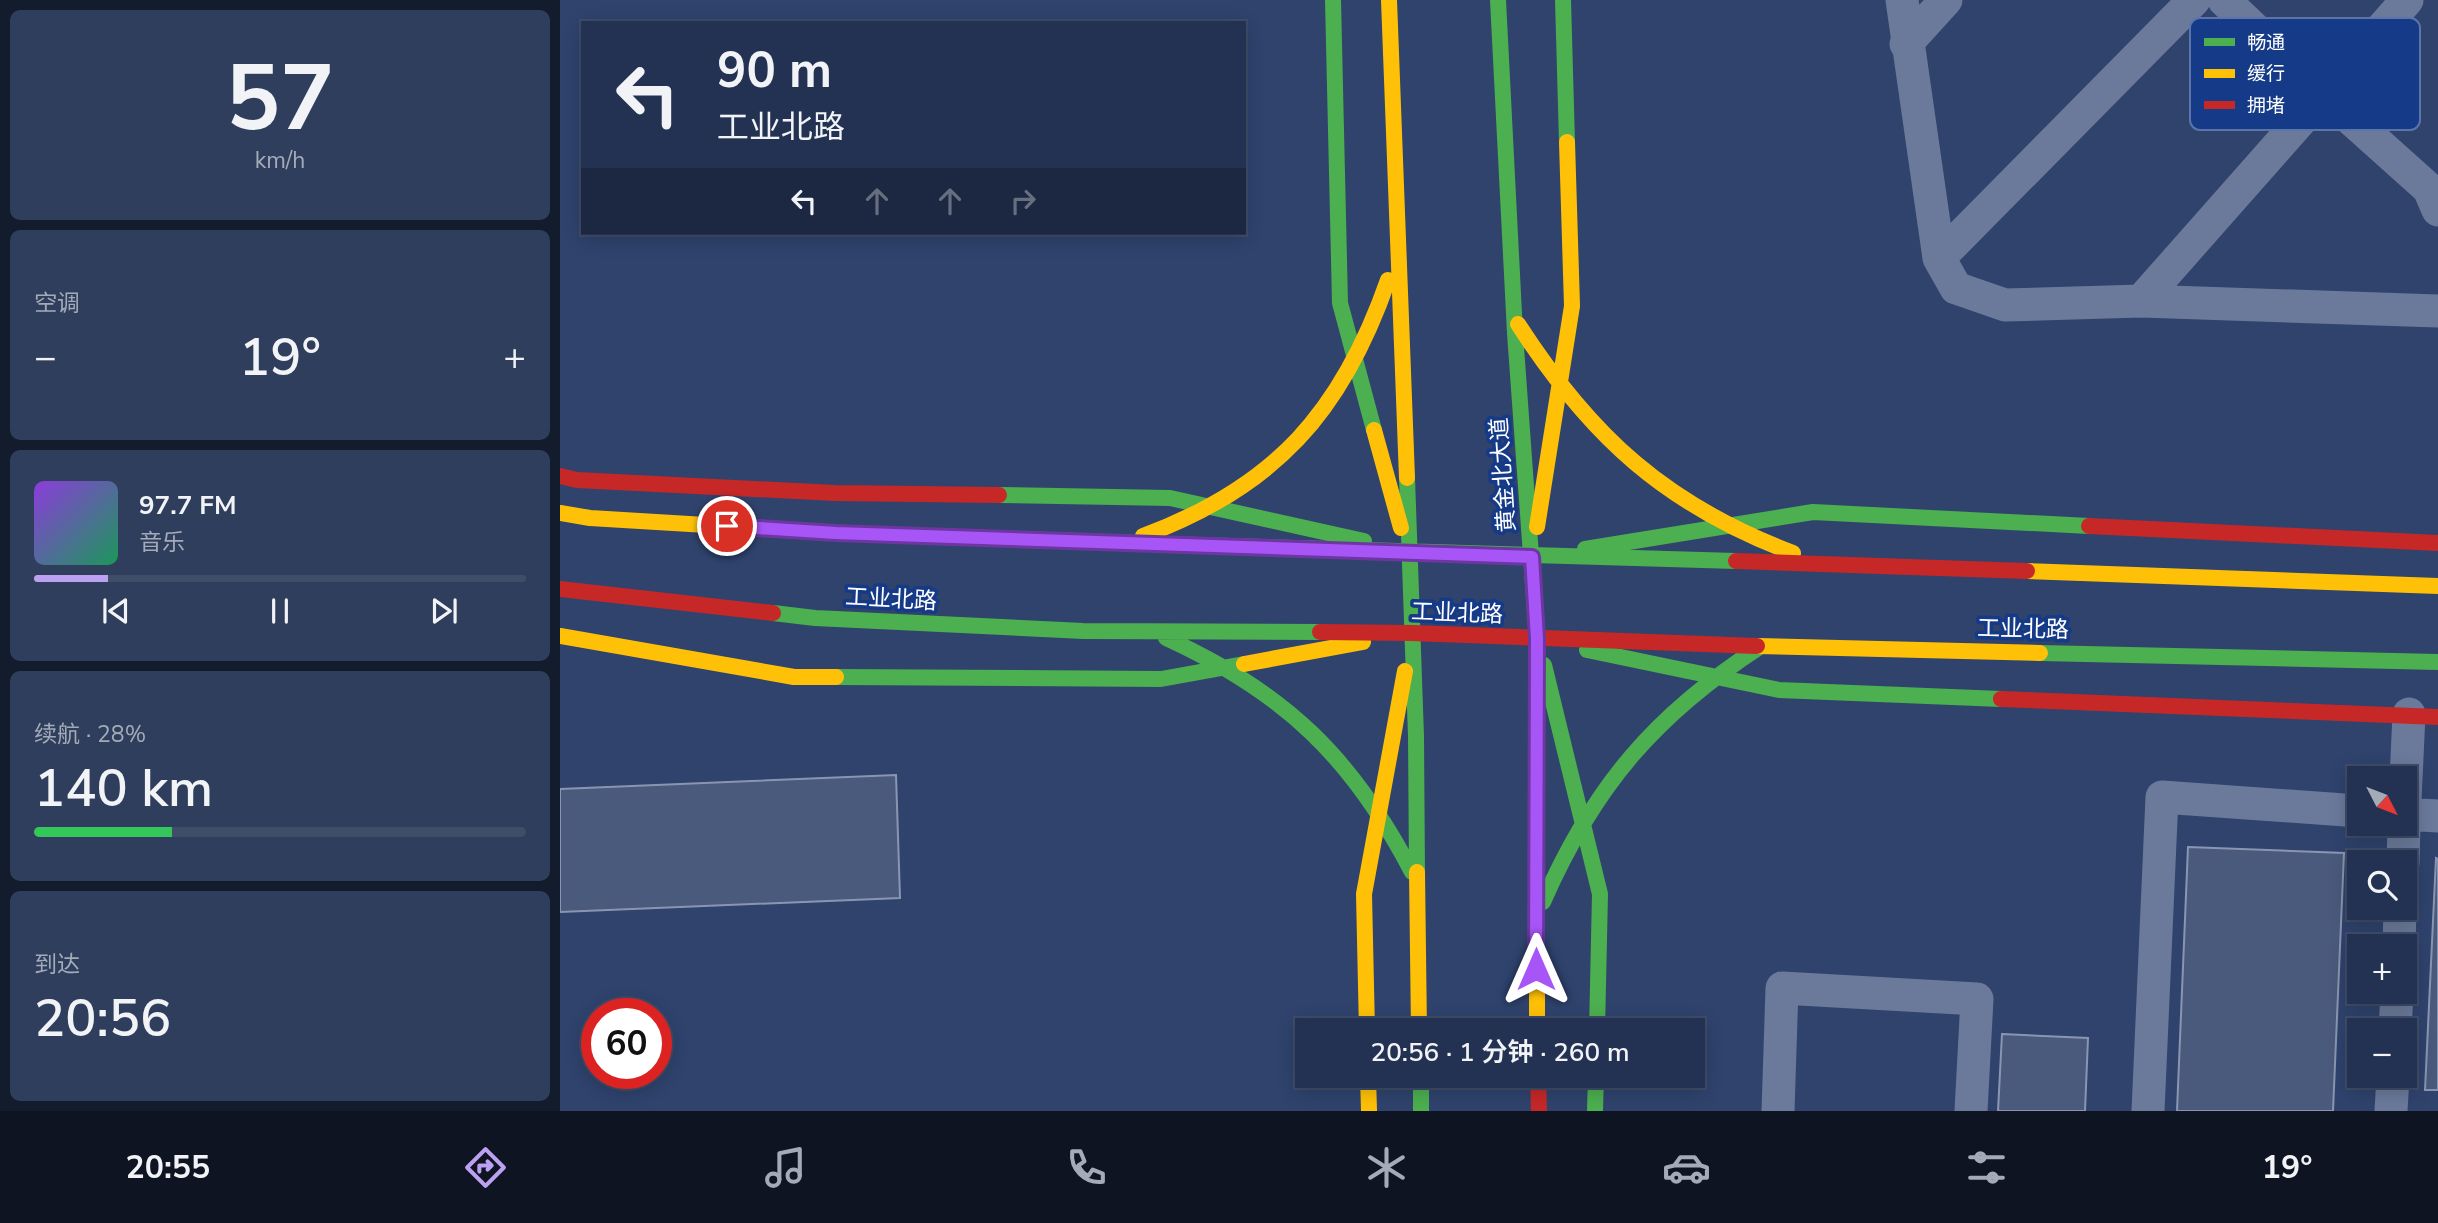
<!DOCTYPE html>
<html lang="zh">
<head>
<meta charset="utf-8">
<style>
	body { margin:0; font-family:"Nunito Sans","Noto Sans SC",sans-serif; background:#2f3e5c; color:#f1f3f6; height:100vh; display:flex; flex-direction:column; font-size:26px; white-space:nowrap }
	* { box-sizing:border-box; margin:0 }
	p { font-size:23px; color:#a3aab8 }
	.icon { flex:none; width:38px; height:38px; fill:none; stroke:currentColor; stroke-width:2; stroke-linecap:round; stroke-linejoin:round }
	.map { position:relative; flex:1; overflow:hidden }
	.sheet { display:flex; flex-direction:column; gap:10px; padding:10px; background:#131c2d; width:560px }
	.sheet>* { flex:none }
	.top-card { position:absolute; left:21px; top:21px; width:665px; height:214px; border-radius:0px; box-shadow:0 4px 18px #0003,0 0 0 2px #404d69; background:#233252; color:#f1f3f6; overflow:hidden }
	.needle { width:46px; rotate:132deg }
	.tools { position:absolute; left:1787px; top:766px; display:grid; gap:14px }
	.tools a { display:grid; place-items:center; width:70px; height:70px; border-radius:0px; background:#233252; box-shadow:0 4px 18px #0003,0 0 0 2px #404d69; font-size:35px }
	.speed { position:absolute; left:21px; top:998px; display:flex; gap:14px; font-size:35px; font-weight:700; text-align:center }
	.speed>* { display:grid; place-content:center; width:91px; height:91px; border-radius:50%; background:#233252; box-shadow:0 4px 18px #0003,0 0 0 2px #404d69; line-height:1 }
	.speed .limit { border:10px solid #d22; background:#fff; color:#111 }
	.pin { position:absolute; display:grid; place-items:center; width:60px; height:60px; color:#fff; margin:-30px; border:4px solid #fff; border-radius:50%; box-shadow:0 2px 7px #0007 }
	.me { position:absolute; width:77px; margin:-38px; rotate:0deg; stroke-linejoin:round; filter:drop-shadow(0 0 5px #0008) }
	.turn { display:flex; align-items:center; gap:24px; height:147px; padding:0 21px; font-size:32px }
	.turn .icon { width:91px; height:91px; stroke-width:2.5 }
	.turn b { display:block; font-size:49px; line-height:60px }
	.lanes { display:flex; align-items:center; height:66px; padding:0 21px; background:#0003; justify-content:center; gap:35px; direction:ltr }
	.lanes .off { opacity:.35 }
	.big { font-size:52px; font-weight:600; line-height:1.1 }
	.sheet .tile { flex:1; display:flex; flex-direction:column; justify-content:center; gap:10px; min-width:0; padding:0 24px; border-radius:10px; background:#2f3e5c }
	.sheet .dial { align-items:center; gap:0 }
	.dial b { font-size:91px; line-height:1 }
	.song { display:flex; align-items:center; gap:21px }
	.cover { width:84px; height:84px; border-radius:10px; background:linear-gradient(135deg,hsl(270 70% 55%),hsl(150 70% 35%)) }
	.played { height:7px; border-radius:4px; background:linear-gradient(90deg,#bca0f2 15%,#404d69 15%) }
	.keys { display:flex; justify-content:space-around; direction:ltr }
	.heat { display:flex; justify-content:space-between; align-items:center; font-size:38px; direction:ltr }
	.charge { height:10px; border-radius:5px; background:linear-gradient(90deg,#34c759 28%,#404d69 0) }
	.trip { position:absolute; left:735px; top:1018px; width:410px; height:70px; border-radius:0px; background:#233252; box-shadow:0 4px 18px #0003,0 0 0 2px #404d69; font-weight:600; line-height:70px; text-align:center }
	.dock { display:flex; height:112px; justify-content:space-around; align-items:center; background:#0e1421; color:#a3aab8 }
	.dock .icon { width:49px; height:49px }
	.dock .selected { color:#bca0f2 }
	.dock b { font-size:32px; color:#f1f3f6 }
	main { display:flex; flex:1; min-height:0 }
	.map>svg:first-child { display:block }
</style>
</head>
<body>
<main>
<section class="sheet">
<div class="tile dial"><b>57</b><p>km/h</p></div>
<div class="tile"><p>空调</p>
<div class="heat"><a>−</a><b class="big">19°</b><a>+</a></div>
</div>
<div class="tile">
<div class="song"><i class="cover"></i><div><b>97.7 FM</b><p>音乐</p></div></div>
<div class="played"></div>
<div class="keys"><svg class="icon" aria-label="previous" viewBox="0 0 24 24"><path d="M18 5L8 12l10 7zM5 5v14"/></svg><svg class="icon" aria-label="pause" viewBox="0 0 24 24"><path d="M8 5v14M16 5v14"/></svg><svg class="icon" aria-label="next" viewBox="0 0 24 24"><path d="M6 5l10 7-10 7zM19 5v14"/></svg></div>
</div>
<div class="tile"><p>续航 · 28%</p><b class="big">140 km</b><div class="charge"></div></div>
<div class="tile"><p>到达</p><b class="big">20:56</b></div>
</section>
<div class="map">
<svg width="1878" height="1111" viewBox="0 0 1878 1111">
	<rect width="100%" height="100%" fill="#2f436d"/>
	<!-- building -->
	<path fill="#4a5a7c" stroke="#8a96b1" stroke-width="2" d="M 336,775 L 340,898 L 0,912 L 0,789 Z
		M 1628,847 L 1784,853 L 1773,1111 L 1617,1111 Z
		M 1876,858 L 1878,859 L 1878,1090 L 1865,1090 Z
		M 1442,1034 L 1528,1038 L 1525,1111 L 1438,1111 Z"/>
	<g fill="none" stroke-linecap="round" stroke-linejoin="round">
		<!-- street -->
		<path stroke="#6b7a9b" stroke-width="33" d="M 1342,0 L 1379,258 L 1396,288 L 1445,305 L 1581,301 L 1878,311
			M 1664,0 L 1763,94 L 1869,189 L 1878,210
			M 1346,44 L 1386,0
			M 1379,258 L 1634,0
			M 1581,301 L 1847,0
			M 1844,814 L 1878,816
			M 1844,823 L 1849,714
			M 1843,863 L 1844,824
			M 1839,947 L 1840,908
			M 1835,1031 L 1837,992
			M 1218,1111 L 1222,988 L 1417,999 L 1411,1111
			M 1588,1111 L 1602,797 L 1799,811
			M 1831,1111 L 1833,1076"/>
		<!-- fast -->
		<path stroke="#4caf50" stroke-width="16" d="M 773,0 L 780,303 L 814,430
			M 938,0 L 955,333 L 977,639 L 977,724
			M 1003,0 L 1007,142
			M 847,478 L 856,736 L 857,872
			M 439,495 L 610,498 L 804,541
			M 604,544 L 1176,561
			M 1025,549 L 1253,512 L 1529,526
			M 213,613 L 255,618 L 523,631 L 760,632
			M 606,638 C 724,692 792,757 852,872
			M 1027,650 L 1219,690 L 1441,699
			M 1480,653 L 1878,662
			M 984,665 L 1040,894 L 1037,1031
			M 276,677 L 601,679 L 684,664
			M 983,902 C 1034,786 1095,715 1201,646
			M 861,1076 L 861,1111
			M 1035,1111 L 1036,1076"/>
		<!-- slow -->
		<path stroke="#ffc107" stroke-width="16" d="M 829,0 L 847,478
			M 958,324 C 1031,437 1106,505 1233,553
			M 814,430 L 841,528
			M 0,513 L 30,518 L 276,533 L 604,544
			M 977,527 L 1012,306 L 1007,142
			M 583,536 C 715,487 782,412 828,280
			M 1467,571 L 1878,586
			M 0,636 L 234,677 L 276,677
			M 1197,646 L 1480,653
			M 684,664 L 803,642
			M 977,724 L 977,1031
			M 857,872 L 859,1031
			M 807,1031 L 804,894 L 845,671
			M 808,1076 L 809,1111"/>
		<!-- jam -->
		<path stroke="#c62828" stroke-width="16" d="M 0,476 L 17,480 L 275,493 L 439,495
			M 1529,526 L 1878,543
			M 1176,561 L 1467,571
			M 0,589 L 213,613
			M 760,632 L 852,633 L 1197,646
			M 1441,699 L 1878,717
			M 978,1076 L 979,1111"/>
	</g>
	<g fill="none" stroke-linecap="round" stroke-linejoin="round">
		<defs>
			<path id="route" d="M 167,526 L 276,533 L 972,557 L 977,639 L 976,969"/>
		</defs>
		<!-- route casing -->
		<use href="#route" stroke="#6d37a1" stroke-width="18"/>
		<!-- route -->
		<use href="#route" stroke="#a855f7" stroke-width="12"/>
	</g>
	<g text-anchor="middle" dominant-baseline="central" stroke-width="7" stroke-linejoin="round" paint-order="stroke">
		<!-- street labels -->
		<g font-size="23" fill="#fff" stroke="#153a87">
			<text transform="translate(943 475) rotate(-94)">黄金北大道</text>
			<text transform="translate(331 599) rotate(3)">工业北路</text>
			<text transform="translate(897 613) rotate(2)">工业北路</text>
			<text transform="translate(1463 629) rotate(1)">工业北路</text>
		</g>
	</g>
	<!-- legend -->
	<rect x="1630" y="18" width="230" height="112" rx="10" fill="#153a87" stroke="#5b75ab" stroke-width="2"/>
	<rect x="1644" y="38" width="31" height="8" fill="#4caf50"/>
	<rect x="1644" y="69" width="31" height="9" fill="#ffc107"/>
	<rect x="1644" y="101" width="31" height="8" fill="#c62828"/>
	<g font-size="19" fill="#fff">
		<text x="1687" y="49">畅通</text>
		<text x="1687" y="80">缓行</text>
		<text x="1687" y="112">拥堵</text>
	</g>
</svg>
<div class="tools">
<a><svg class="needle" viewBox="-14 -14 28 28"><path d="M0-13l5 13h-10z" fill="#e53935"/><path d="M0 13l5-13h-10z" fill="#a3aab8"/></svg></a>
<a><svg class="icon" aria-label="search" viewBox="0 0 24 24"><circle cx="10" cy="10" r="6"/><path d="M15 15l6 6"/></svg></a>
<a>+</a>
<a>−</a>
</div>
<div class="speed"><div class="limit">60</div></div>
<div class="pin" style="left:167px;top:526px;background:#d93025"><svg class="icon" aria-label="arrive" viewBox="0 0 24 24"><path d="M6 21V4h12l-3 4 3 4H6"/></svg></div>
<svg class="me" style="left:976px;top:969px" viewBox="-20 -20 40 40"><path d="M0-17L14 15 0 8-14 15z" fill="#a855f7" stroke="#fff" stroke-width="4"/></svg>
<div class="trip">20:56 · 1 分钟 · 260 m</div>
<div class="top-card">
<div class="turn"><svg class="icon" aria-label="left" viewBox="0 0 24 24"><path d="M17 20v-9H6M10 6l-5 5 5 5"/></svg><div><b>90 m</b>工业北路</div></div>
<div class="lanes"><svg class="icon" aria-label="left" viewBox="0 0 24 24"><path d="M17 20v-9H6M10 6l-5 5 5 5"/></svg><svg class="icon off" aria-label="ahead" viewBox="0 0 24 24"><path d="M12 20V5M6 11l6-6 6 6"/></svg><svg class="icon off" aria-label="ahead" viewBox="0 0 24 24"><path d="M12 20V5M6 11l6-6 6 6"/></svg><svg class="icon off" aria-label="right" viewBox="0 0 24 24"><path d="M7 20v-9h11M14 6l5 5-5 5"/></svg></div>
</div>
</div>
</main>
<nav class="dock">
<b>20:55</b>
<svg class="icon selected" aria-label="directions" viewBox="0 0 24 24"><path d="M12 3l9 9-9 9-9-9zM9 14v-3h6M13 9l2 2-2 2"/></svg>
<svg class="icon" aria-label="music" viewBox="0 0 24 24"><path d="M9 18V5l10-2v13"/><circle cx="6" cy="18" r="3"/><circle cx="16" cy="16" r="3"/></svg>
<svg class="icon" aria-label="phone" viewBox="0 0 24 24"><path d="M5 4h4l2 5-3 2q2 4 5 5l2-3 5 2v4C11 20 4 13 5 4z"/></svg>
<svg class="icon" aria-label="climate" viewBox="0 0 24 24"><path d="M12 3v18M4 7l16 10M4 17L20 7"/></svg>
<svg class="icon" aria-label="car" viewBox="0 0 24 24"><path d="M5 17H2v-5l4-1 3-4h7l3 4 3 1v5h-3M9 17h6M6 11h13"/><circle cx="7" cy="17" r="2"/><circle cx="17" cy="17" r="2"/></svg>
<svg class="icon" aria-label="filters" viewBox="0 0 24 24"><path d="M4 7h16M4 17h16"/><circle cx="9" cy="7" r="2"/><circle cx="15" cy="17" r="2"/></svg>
<b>19°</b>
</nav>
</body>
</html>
